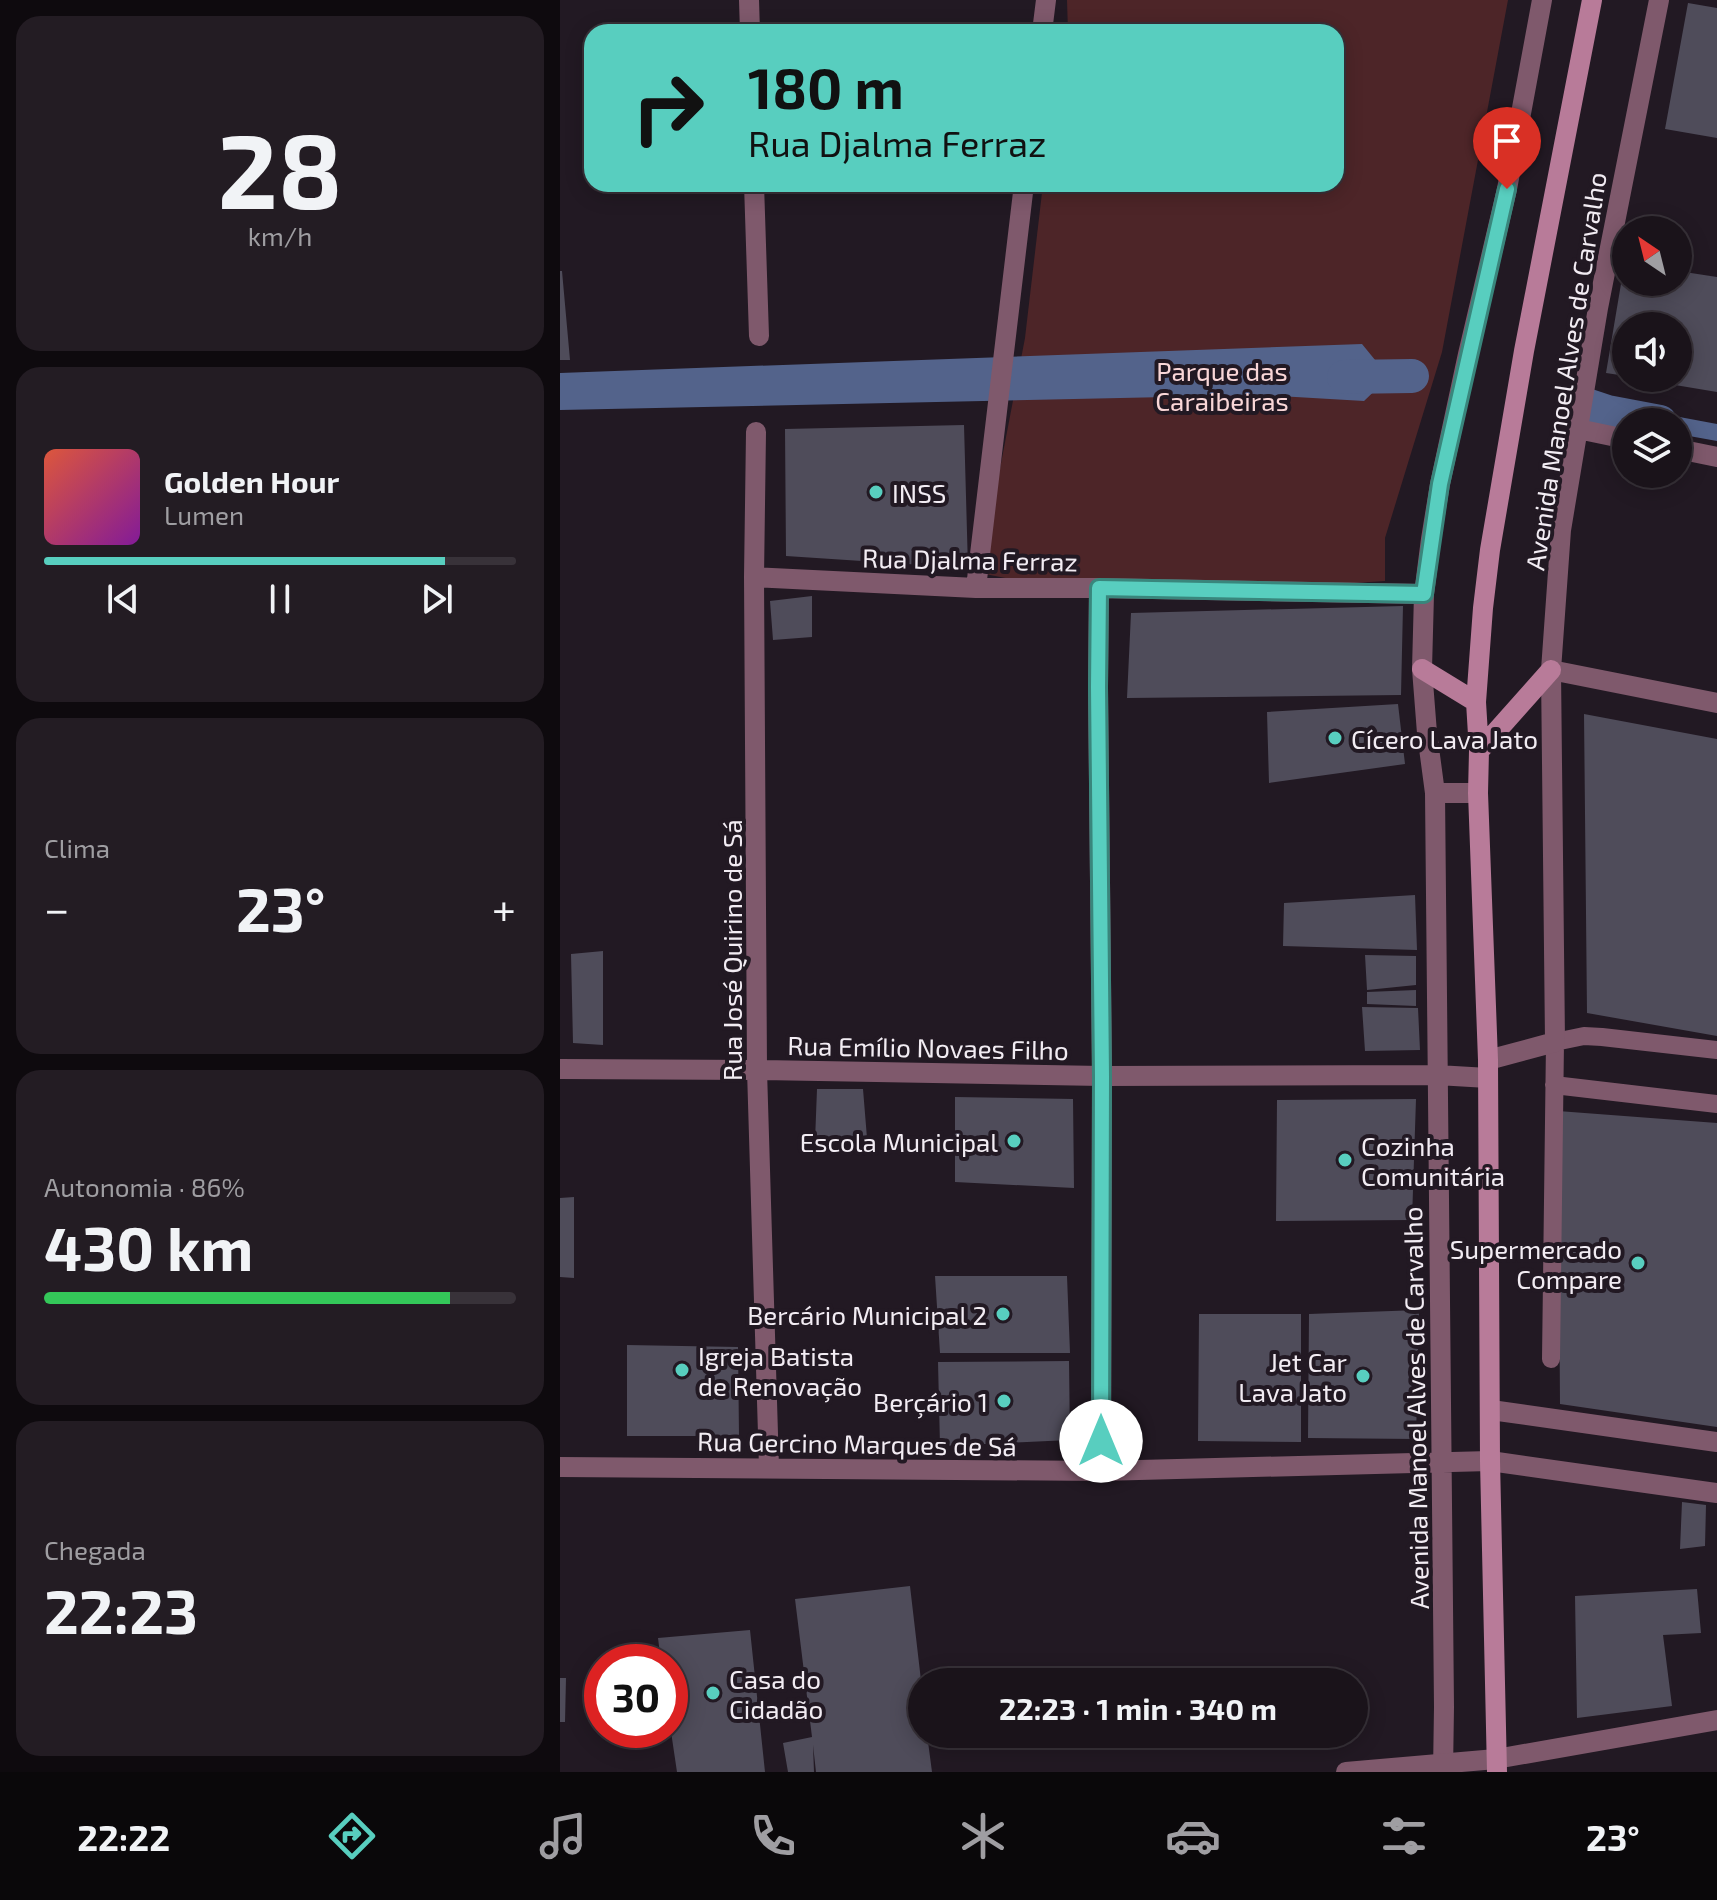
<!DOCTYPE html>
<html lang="pt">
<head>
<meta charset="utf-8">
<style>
	body { margin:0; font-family:"Exo 2",sans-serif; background:#231c23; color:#f1f3f6; height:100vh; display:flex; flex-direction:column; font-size:30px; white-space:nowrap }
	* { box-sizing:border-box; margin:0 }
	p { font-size:26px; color:#9f9ea2 }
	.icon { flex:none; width:44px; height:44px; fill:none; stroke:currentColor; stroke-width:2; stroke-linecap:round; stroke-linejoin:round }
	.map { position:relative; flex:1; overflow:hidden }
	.drawer { display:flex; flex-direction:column; gap:16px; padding:16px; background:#0e0a0e; width:560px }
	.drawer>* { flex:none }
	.guide { position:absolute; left:24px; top:24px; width:760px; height:168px; border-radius:24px; box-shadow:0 4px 20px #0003,0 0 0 2px #383239; background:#58cebf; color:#111; overflow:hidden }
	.needle { width:52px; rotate:325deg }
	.controls { position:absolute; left:1052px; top:216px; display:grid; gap:16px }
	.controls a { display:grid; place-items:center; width:80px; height:80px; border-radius:50%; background:#1a131a; box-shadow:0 4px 20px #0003,0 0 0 2px #383239; font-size:40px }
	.speed { position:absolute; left:24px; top:1644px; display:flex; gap:16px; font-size:40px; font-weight:700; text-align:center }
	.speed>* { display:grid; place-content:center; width:104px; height:104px; border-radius:50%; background:#1a131a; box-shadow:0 4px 20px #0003,0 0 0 2px #383239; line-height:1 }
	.speed .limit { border:12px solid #d22; background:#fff; color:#111 }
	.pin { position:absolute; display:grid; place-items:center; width:68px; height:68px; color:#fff; margin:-82px -34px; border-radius:50% 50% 50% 0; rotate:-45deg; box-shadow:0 0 8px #0007 }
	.pin .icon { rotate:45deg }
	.me { position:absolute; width:88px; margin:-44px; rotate:0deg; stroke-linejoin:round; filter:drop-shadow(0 0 6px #0008) }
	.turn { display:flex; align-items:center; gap:28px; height:168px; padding:0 32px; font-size:36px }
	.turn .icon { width:104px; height:104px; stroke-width:2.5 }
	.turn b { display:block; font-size:56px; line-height:68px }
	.big { font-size:60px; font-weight:700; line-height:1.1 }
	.drawer .tile { flex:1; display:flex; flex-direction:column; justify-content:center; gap:12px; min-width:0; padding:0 28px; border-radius:24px; background:#231c23 }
	.drawer .dial { align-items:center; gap:0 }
	.dial b { font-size:104px; line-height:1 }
	.song { display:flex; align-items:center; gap:24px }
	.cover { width:96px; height:96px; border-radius:12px; background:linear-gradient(135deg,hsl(10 70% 55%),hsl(290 70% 35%)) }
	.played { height:8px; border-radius:4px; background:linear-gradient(90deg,#58cebf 85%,#383239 85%) }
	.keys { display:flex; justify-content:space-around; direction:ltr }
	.heat { display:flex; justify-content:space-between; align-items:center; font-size:44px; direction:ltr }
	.charge { height:12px; border-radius:6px; background:linear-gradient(90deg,#34c759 86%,#383239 0) }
	.trip { position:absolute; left:348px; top:1668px; width:460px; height:80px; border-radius:40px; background:#1a131a; box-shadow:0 4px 20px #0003,0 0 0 2px #383239; font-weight:700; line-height:80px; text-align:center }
	.tabs { display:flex; height:128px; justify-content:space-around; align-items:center; background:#0a080a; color:#9f9ea2 }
	.tabs .icon { width:56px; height:56px }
	.tabs .active { color:#58cebf }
	.tabs b { font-size:36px; color:#f1f3f6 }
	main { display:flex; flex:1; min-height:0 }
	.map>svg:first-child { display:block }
</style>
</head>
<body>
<main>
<section class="drawer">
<div class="tile dial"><b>28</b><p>km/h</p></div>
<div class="tile">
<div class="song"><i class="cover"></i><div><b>Golden Hour</b><p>Lumen</p></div></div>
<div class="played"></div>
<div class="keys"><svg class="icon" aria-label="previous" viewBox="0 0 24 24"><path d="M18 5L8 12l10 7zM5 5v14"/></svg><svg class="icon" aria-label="pause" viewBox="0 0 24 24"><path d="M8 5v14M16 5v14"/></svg><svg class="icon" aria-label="next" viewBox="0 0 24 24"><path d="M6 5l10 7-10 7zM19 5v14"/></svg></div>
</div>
<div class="tile"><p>Clima</p>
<div class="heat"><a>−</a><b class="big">23°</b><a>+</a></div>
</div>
<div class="tile"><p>Autonomia · 86%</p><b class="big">430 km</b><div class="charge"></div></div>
<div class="tile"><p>Chegada</p><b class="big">22:23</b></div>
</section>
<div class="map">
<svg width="1157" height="1772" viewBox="0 0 1157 1772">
	<rect width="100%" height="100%" fill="#221923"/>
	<!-- green -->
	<path fill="#4d2528" d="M 507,0 L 948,0 L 882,352 L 825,538 L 825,581 L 765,585 L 517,592 L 420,573 L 465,338 L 483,184 L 776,184 L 776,32 L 508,32 Z"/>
	<!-- water -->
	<path fill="#53638b" d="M 802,344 L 829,377 L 804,401 L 700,395 L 0,410 L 0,373 Z
		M 1050,404 L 1157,424 L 1157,441 L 1118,434 L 1118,422 L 1066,422 L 1066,425 L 1047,421 L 1047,412 Z"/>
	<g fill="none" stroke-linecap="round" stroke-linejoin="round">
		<!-- canal -->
		<path stroke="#53638b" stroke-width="34" d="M 784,377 L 852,376
			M 1023,404 L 1047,412 L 1100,422"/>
	</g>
	<!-- building -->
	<path fill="#4f4c5a" d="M 1128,3 L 1157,8 L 1157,138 L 1105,129 Z
		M 1064,266 L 1066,267 L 1066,282 L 1118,282 L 1118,271 L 1157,277 L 1157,392 L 1085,380 L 1085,378 L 1118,378 L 1118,326 L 1066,326 L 1066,376 L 1046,373 Z
		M 0,271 L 2,271 L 10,360 L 0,360 Z
		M 404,425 L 408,568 L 226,556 L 225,429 Z
		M 252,596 L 252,637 L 213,640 L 210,601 Z
		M 843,606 L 841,695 L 567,698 L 571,613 Z
		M 838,704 L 845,764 L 709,783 L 707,712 Z
		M 1024,714 L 1157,739 L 1157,1036 L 1027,1013 Z
		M 855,895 L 857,950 L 723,946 L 724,903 Z
		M 43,951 L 43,1045 L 13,1043 L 11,954 Z
		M 805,955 L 856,956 L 856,985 L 807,990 Z
		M 856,990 L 856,1006 L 807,1004 L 807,992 Z
		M 802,1007 L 858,1008 L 860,1050 L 805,1051 Z
		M 257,1089 L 303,1089 L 307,1138 L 255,1141 Z
		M 395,1097 L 513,1099 L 514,1188 L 395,1182 Z
		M 856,1099 L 852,1220 L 716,1221 L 717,1100 Z
		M 998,1111 L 1157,1123 L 1157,1427 L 1000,1404 Z
		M 14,1197 L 14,1278 L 0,1277 L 0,1198 Z
		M 375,1276 L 507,1276 L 510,1353 L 380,1353 Z
		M 859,1310 L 856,1439 L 748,1438 L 749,1314 Z
		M 639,1314 L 741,1314 L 741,1442 L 638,1441 Z
		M 67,1345 L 178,1347 L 179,1436 L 67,1436 Z
		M 509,1361 L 510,1440 L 380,1446 L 378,1362 Z
		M 1122,1502 L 1146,1505 L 1145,1546 L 1120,1549 Z
		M 350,1586 L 362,1689 L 362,1734 L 367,1734 L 372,1772 L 256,1772 L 253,1745 L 254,1772 L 228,1772 L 223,1743 L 252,1737 L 235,1599 Z
		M 1137,1589 L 1141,1633 L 1103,1635 L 1112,1706 L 1017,1718 L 1015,1596 Z
		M 190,1630 L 205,1772 L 117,1772 L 110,1725 L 110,1662 L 101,1662 L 98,1638 Z
		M 0,1678 L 6,1678 L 5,1722 L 0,1722 Z"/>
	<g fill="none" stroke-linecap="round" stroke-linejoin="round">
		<!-- service -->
		<path stroke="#7f596c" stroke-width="18" d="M 994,1085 L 1157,1104
			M 991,1359 L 995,1042 L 1024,1036 L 1042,1037 L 1157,1050"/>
		<!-- minor -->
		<path stroke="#7f596c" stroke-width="20" d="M 189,0 L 190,32
			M 482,32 L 486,0
			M 194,184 L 199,336
			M 1018,429 L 1066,439
			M 196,432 L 194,577 L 197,1070 L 209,1467
			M 1118,449 L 1157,457
			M 194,577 L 416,588 L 539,588 L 864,594
			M 416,588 L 464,184
			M 539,588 L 538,687 L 542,1076 L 541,1471
			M 991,670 L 1157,703
			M 875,793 L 918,793
			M 928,1060 L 995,1042 L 991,670 L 1001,530 L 1038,308 L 1099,0
			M 0,1069 L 197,1070 L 542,1076 L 877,1075 L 928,1078
			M 0,1467 L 541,1471 L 930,1461
			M 936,1759 L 1157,1720
			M 883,1772 L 884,1707 L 875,793 L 867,733 L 862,669 L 864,594 L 871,539 L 880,484 L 908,354 L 947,189 L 982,0"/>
		<!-- tertiary -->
		<path stroke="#7f596c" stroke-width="20" d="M 931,1410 L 1157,1442
			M 930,1461 L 1157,1493
			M 786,1772 L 936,1759"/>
		<!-- secondary -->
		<path stroke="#b87b99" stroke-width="20" d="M 862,669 L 916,702
			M 919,751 L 991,670
			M 937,1772 L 930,1461 L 928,1060 L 918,793 L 919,751 L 916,702 L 923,608 L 930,550 L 964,351 L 1032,0"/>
	</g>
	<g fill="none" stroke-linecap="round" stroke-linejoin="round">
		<defs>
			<path id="route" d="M 541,1441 L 542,1076 L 538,687 L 539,588 L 864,594 L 880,484 L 947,189"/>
		</defs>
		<!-- route casing -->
		<use href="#route" stroke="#39867c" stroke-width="20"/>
		<!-- route -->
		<use href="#route" stroke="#58cebf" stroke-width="14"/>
	</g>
	<!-- markers -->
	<g fill="#58cebf" stroke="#221923" stroke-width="3">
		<circle cx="316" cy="492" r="8"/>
		<circle cx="775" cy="738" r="8"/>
		<circle cx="454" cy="1141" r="8"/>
		<circle cx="785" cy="1160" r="8"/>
		<circle cx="1078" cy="1263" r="8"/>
		<circle cx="443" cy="1314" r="8"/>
		<circle cx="122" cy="1370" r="8"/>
		<circle cx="803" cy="1376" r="8"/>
		<circle cx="444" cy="1401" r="8"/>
		<circle cx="153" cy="1693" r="8"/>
	</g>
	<g text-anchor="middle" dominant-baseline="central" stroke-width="8" stroke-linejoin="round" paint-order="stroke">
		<!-- park labels -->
		<g font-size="26" fill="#f9d6d7" stroke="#221923">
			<text x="662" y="370">Parque das<tspan x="662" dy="30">Caraibeiras</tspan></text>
		</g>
		<!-- street labels -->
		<g font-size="26" fill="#f2ecf3" stroke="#221923">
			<text transform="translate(1005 371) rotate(-81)">Avenida Manoel Alves de Carvalho</text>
			<text transform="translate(410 559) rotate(1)">Rua Djalma Ferraz</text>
			<text transform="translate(171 950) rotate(-90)">Rua José Quirino de Sá</text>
			<text transform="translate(368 1047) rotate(1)">Rua Emílio Novaes Filho</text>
			<text transform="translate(855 1408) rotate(-91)">Avenida Manoel Alves de Carvalho</text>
			<text transform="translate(297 1443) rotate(1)">Rua Gercino Marques de Sá</text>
		</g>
		<!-- poi labels -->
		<g font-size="26" fill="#f2ecf3" stroke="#221923" text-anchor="start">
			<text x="332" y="492">INSS</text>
			<text x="791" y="738">Cícero Lava Jato</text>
			<text x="438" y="1141" text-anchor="end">Escola Municipal</text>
			<text x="801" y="1145">Cozinha<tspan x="801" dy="30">Comunitária</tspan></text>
			<text x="1062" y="1248" text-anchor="end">Supermercado<tspan x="1062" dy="30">Compare</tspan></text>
			<text x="427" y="1314" text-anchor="end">Bercário Municipal 2</text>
			<text x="138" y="1355">Igreja Batista<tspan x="138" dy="30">de Renovação</tspan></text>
			<text x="787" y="1361" text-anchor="end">Jet Car<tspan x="787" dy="30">Lava Jato</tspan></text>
			<text x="428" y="1401" text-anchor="end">Berçário 1</text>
			<text x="169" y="1678">Casa do<tspan x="169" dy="30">Cidadão</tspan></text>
		</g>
	</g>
</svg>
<div class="controls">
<a><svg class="needle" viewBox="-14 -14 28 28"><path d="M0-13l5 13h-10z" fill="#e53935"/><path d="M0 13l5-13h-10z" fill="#9f9ea2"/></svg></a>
<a><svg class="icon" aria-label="sound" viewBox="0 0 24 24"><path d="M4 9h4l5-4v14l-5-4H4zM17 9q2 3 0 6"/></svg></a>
<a><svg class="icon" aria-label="layers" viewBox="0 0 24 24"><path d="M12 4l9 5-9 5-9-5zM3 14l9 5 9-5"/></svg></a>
</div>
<div class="speed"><div class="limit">30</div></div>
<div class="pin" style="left:947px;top:189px;background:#d93025"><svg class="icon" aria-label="arrive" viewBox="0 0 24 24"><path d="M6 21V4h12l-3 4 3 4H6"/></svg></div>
<svg class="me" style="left:541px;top:1441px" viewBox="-20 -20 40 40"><circle r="19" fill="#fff"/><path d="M0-13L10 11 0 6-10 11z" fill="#58cebf"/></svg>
<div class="trip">22:23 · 1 min · 340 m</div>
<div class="guide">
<div class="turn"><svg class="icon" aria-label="right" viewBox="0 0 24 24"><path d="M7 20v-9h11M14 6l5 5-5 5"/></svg><div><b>180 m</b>Rua Djalma Ferraz</div></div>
</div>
</div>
</main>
<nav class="tabs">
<b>22:22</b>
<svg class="icon active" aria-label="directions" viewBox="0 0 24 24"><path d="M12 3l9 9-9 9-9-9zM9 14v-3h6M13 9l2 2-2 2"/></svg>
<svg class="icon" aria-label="music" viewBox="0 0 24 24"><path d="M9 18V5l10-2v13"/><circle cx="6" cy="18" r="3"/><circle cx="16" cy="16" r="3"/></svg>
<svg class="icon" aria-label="phone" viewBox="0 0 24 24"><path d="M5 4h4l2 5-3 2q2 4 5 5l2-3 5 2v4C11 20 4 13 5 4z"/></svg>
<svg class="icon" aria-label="climate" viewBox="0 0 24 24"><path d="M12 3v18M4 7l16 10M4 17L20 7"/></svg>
<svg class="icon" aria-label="car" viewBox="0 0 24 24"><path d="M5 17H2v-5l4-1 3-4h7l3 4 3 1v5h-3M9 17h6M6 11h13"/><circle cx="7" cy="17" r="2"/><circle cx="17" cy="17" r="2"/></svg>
<svg class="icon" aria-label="filters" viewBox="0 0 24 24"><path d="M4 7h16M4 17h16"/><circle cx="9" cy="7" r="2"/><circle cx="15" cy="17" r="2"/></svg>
<b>23°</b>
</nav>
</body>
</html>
